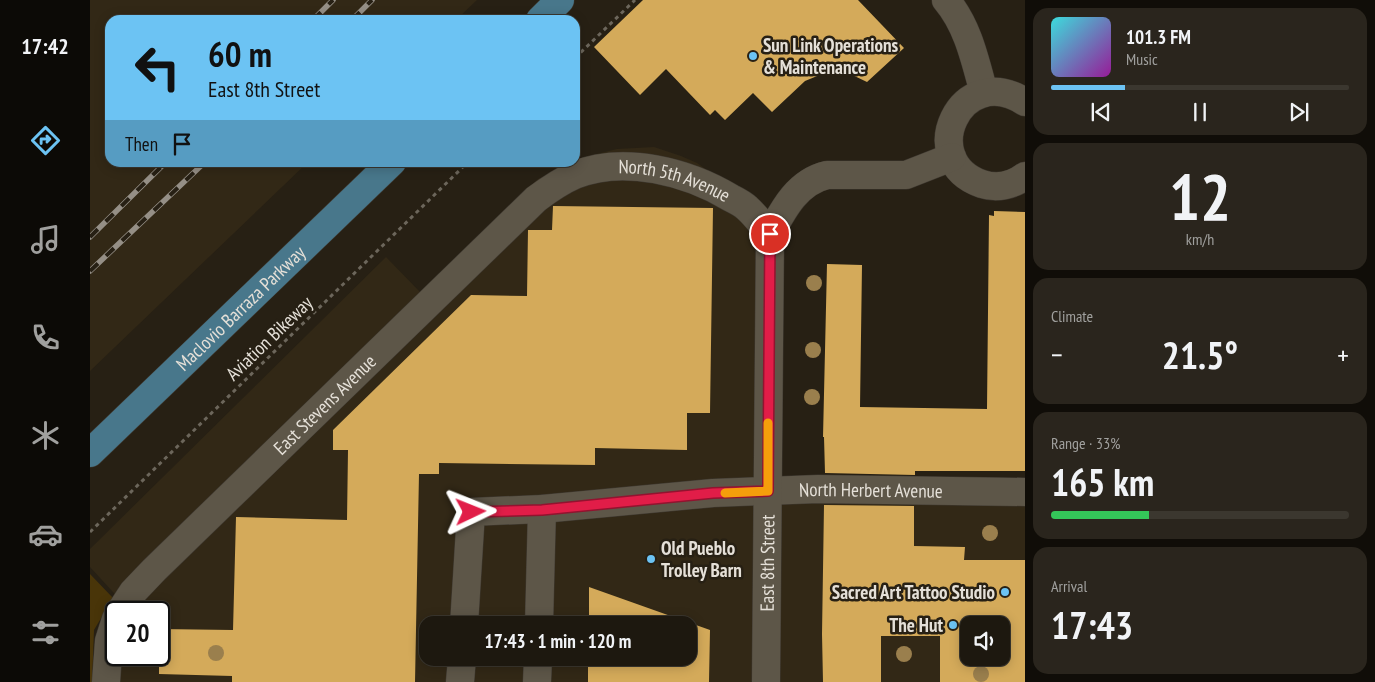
<!DOCTYPE html>
<html lang="en">
<head>
<meta charset="utf-8">
<style>
	body { margin:0; font-family:"PT Sans Narrow",sans-serif; background:#2a251d; color:#f1f3f6; height:100vh; display:flex; flex-direction:column; font-size:19px; white-space:nowrap }
	* { box-sizing:border-box; margin:0 }
	p { font-size:16px; color:#a0a09e }
	.icon { flex:none; width:28px; height:28px; fill:none; stroke:currentColor; stroke-width:2; stroke-linecap:round; stroke-linejoin:round }
	.map { position:relative; flex:1; overflow:hidden }
	.sheet { display:flex; flex-direction:column; gap:8px; padding:8px; background:#100d08; width:350px }
	.sheet>* { flex:none }
	.guide { position:absolute; left:15px; top:15px; width:475px; height:152px; border-radius:15px; box-shadow:0 2px 12px #0003,0 0 0 1px #3b372f; background:#6cc3f3; color:#111; overflow:hidden }
	.buttons { position:absolute; left:870px; top:616px; display:grid; gap:10px }
	.buttons a { display:grid; place-items:center; width:50px; height:50px; border-radius:10px; background:#1d180f; box-shadow:0 2px 12px #0003,0 0 0 1px #3b372f; font-size:25px }
	.speed { position:absolute; left:15px; top:601px; display:flex; gap:10px; font-size:25px; font-weight:700; text-align:center }
	.speed>* { display:grid; place-content:center; width:65px; height:65px; border-radius:50%; background:#1d180f; box-shadow:0 2px 12px #0003,0 0 0 1px #3b372f; line-height:1 }
	.speed .limit { border:2px solid #111; border-radius:8px; background:#fff; color:#111 }
	.pin { position:absolute; display:grid; place-items:center; width:42px; height:42px; color:#fff; margin:-21px; border:2px solid #fff; border-radius:50%; box-shadow:0 1px 5px #0007 }
	.me { position:absolute; width:55px; margin:-28px; rotate:88deg; stroke-linejoin:round; filter:drop-shadow(0 0 4px #0008) }
	.turn { display:flex; align-items:center; gap:18px; height:105px; padding:0 20px; font-size:22px }
	.turn .icon { width:65px; height:65px; stroke-width:2.5 }
	.turn b { display:block; font-size:35px; line-height:42px }
	.then { display:flex; align-items:center; height:48px; padding:0 20px; background:#0003; gap:10px; font-size:19px }
	.big { font-size:38px; font-weight:700; line-height:1.1 }
	.sheet .card { flex:1; display:flex; flex-direction:column; justify-content:center; gap:8px; min-width:0; padding:0 18px; border-radius:15px; background:#2a251d }
	.sheet .dial { align-items:center; gap:0 }
	.dial b { font-size:65px; line-height:1 }
	.song { display:flex; align-items:center; gap:15px }
	.cover { width:60px; height:60px; border-radius:8px; background:linear-gradient(135deg,hsl(180 70% 55%),hsl(300 70% 35%)) }
	.played { height:5px; border-radius:2px; background:linear-gradient(90deg,#6cc3f3 25%,#3b372f 25%) }
	.keys { display:flex; justify-content:space-around; direction:ltr }
	.heat { display:flex; justify-content:space-between; align-items:center; font-size:28px; direction:ltr }
	.charge { height:8px; border-radius:4px; background:linear-gradient(90deg,#34c759 33%,#3b372f 0) }
	.trip { position:absolute; left:329px; top:616px; width:278px; height:50px; border-radius:15px; background:#1d180f; box-shadow:0 2px 12px #0003,0 0 0 1px #3b372f; font-weight:700; line-height:50px; text-align:center }
	main { display:flex; flex:1; min-height:0 }
	.dock { display:flex; flex-direction:column; width:90px; justify-content:space-around; align-items:center; background:#0c0a06; color:#a0a09e }
	.dock .icon { width:35px; height:35px }
	.dock .selected { color:#6cc3f3 }
	.dock b { font-size:22px; color:#f1f3f6 }
	.map>svg:first-child { display:block }
</style>
</head>
<body>
<main>
<nav class="dock">
<b>17:42</b>
<svg class="icon selected" aria-label="directions" viewBox="0 0 24 24"><path d="M12 3l9 9-9 9-9-9zM9 14v-3h6M13 9l2 2-2 2"/></svg>
<svg class="icon" aria-label="music" viewBox="0 0 24 24"><path d="M9 18V5l10-2v13"/><circle cx="6" cy="18" r="3"/><circle cx="16" cy="16" r="3"/></svg>
<svg class="icon" aria-label="phone" viewBox="0 0 24 24"><path d="M5 4h4l2 5-3 2q2 4 5 5l2-3 5 2v4C11 20 4 13 5 4z"/></svg>
<svg class="icon" aria-label="climate" viewBox="0 0 24 24"><path d="M12 3v18M4 7l16 10M4 17L20 7"/></svg>
<svg class="icon" aria-label="car" viewBox="0 0 24 24"><path d="M5 17H2v-5l4-1 3-4h7l3 4 3 1v5h-3M9 17h6M6 11h13"/><circle cx="7" cy="17" r="2"/><circle cx="17" cy="17" r="2"/></svg>
<svg class="icon" aria-label="filters" viewBox="0 0 24 24"><path d="M4 7h16M4 17h16"/><circle cx="9" cy="7" r="2"/><circle cx="15" cy="17" r="2"/></svg>
</nav>
<div class="map">
<svg width="935" height="682" viewBox="0 0 935 682">
	<rect width="100%" height="100%" fill="#272014"/>
	<!-- built -->
	<path fill="#322816" fill-rule="evenodd" d="M 0,0 L 387,0 L 366,20 L 20,20 L 20,162 L 217,163 L 0,371 Z
		M 564,147 L 591,156 L 607,163 L 630,179 L 680,234 L 678,491 L 935,492 L 935,682 L 16,682 L 26,655 L 69,655 L 69,612 L 30,612 L 34,604 L 0,567 L 0,549 L 296,257 L 330,292 L 448,179 L 495,157 L 527,149 ZM 338,625 L 598,625 L 598,658 L 338,658 ZM 879,625 L 911,625 L 911,658 L 879,658 Z"/>
	<!-- green -->
	<path fill="#493509" d="M 0,574 L 23,598 L 4,630 L 2,682 L 0,682 Z"/>
	<!-- building -->
	<path fill="#d4aa5a" fill-rule="evenodd" d="M 553,0 L 768,0 L 814,48 L 777,82 L 756,72 L 737,72 L 715,81 L 682,112 L 663,93 L 635,120 L 625,110 L 620,115 L 576,69 L 550,95 L 504,47 Z
		M 463,206 L 623,208 L 620,413 L 597,413 L 597,450 L 505,448 L 505,465 L 349,463 L 349,474 L 329,474 L 325,682 L 142,682 L 142,676 L 69,674 L 69,629 L 143,630 L 146,517 L 257,520 L 258,450 L 243,450 L 243,430 L 381,295 L 437,296 L 438,230 L 462,230 Z
		M 904,211 L 935,212 L 935,471 L 825,471 L 825,475 L 735,473 L 734,437 L 733,437 L 737,264 L 772,265 L 770,407 L 897,409 L 899,215 L 904,216 Z
		M 734,505 L 824,506 L 824,546 L 875,547 L 874,560 L 935,560 L 935,682 L 850,682 L 850,636 L 791,636 L 791,682 L 733,682 L 732,634 ZM 879,625 L 911,625 L 911,658 L 879,658 Z
		M 499,587 L 620,630 L 619,682 L 498,682 L 498,658 L 598,658 L 598,625 L 499,625 Z"/>
	<g fill="none" stroke-linecap="round" stroke-linejoin="round">
		<defs>
			<g id="minor">
				<path d="M 856,0 C 878,26 885,60 894,93"/>
				<path d="M 935,102 C 870,60 825,161 892,184 C 907,189 923,185 935,176"/>
				<path id="s1" d="M 30,612 L 43,592 L 64,570 L 446,199 C 458,190 471,181 485,175 C 534,155 598,172 641,198 C 647,201 653,204 657,208 C 666,216 673,226 680,234"/>
				<path id="s2" d="M 374,625 L 381,512 L 452,509 L 623,493 L 676,491 L 728,489 L 935,492"/>
				<path d="M 449,625 L 452,509"/>
				<path d="M 16,682 L 19,641 L 26,619"/>
				<path d="M 370,682 L 372,658"/>
				<path d="M 447,682 L 448,658"/>
				<path id="s3" d="M 676,682 L 680,234 C 693,210 707,182 737,175 L 816,175 L 862,157"/>
			</g>
			<g id="major">
				<path d="M 450,20 L 470,0"/>
				<path id="s4" d="M 0,453 L 302,162"/>
			</g>
		</defs>
		<!-- minor casing -->
		<use href="#minor" stroke="#3f3931" stroke-width="29"/>
		<!-- major casing -->
		<use href="#major" stroke="#3f3931" stroke-width="29"/>
		<!-- path -->
		<path stroke="#6c665b" stroke-width="3" stroke-dasharray="4 4" stroke-linecap="butt" d="M 485,58 L 545,0
			M 0,532 L 378,162"/>
		<!-- minor -->
		<use href="#minor" stroke="#5d5648" stroke-width="28"/>
		<!-- major -->
		<use href="#major" stroke="#48778b" stroke-width="28"/>
		<defs>
			<path id="rail" d="M 223,20 L 243,0
				M 262,20 L 282,0
				M 0,237 L 76,162
				M 0,271 L 115,162"/>
		</defs>
		<!-- rail casing -->
		<use href="#rail" stroke="#958f86" stroke-width="5.5"/>
		<!-- rail -->
		<use href="#rail" stroke="#272014" stroke-width="4" stroke-dasharray="11" stroke-linecap="butt"/>
	</g>
	<!-- trees -->
	<g fill="#9a7f4d">
		<circle cx="724" cy="283" r="8"/>
		<circle cx="723" cy="350" r="8"/>
		<circle cx="722" cy="397" r="8"/>
		<circle cx="900" cy="533" r="8"/>
		<circle cx="126" cy="653" r="8"/>
		<circle cx="814" cy="654" r="8"/>
		<circle cx="891" cy="674" r="8"/>
	</g>
	<g fill="none" stroke-linecap="round" stroke-linejoin="round">
		<defs>
			<path id="route" d="M 381,512 L 452,510 L 623,493 L 678,491 L 680,234"/>
		</defs>
		<!-- route casing -->
		<use href="#route" stroke="#92132f" stroke-width="12"/>
		<!-- route -->
		<use href="#route" stroke="#e11d48" stroke-width="9"/>
		<!-- slow -->
		<path stroke="#f59e0b" stroke-width="9" d="M 635,493 L 678,491 L 678,423"/>
	</g>
	<!-- markers -->
	<g fill="#6cc3f3" stroke="#272014" stroke-width="2">
		<circle cx="663" cy="56" r="5"/>
		<circle cx="561" cy="559" r="5"/>
		<circle cx="915" cy="592" r="5"/>
		<circle cx="863" cy="625" r="5"/>
	</g>
	<g text-anchor="middle" dominant-baseline="central" stroke-width="5" stroke-linejoin="round" paint-order="stroke">
		<!-- poi labels -->
		<g font-size="19" font-weight="bold" fill="#e5e0d8" stroke="#272014" text-anchor="start">
			<text x="673" y="45">Sun Link Operations<tspan x="673" dy="22">&amp; Maintenance</tspan></text>
			<text x="571" y="548">Old Pueblo<tspan x="571" dy="22">Trolley Barn</tspan></text>
			<text x="905" y="592" text-anchor="end">Sacred Art Tattoo Studio</text>
			<text x="853" y="625" text-anchor="end">The Hut</text>
		</g>
		<!-- street labels -->
		<g font-size="19" fill="#e5e0d8" stroke="#272014">
			<text stroke="none"><textPath href="#s1" startOffset="735">North 5th Avenue</textPath></text>
			<text stroke="none"><textPath href="#s4" startOffset="209">Maclovio Barraza Parkway</textPath></text>
			<text transform="translate(179 338) rotate(-44)">Aviation Bikeway</text>
			<text stroke="none"><textPath href="#s1" startOffset="292">East Stevens Avenue</textPath></text>
			<text stroke="none"><textPath href="#s2" startOffset="514">North Herbert Avenue</textPath></text>
			<text stroke="none"><textPath href="#s3" startOffset="119">East 8th Street</textPath></text>
		</g>
	</g>
</svg>
<div class="buttons">
<a><svg class="icon" aria-label="sound" viewBox="0 0 24 24"><path d="M4 9h4l5-4v14l-5-4H4zM17 9q2 3 0 6"/></svg></a>
</div>
<div class="speed"><div class="limit">20</div></div>
<div class="pin" style="left:680px;top:234px;background:#d93025"><svg class="icon" aria-label="arrive" viewBox="0 0 24 24"><path d="M6 21V4h12l-3 4 3 4H6"/></svg></div>
<svg class="me" style="left:381px;top:512px" viewBox="-20 -20 40 40"><path d="M0-17L14 15 0 8-14 15z" fill="#e11d48" stroke="#fff" stroke-width="4"/></svg>
<div class="trip">17:43 · 1 min · 120 m</div>
<div class="guide">
<div class="turn"><svg class="icon" aria-label="left" viewBox="0 0 24 24"><path d="M17 20v-9H6M10 6l-5 5 5 5"/></svg><div><b>60 m</b>East 8th Street</div></div>
<div class="then">Then<svg class="icon" aria-label="arrive" viewBox="0 0 24 24"><path d="M6 21V4h12l-3 4 3 4H6"/></svg></div>
</div>
</div>
<section class="sheet">
<div class="card">
<div class="song"><i class="cover"></i><div><b>101.3 FM</b><p>Music</p></div></div>
<div class="played"></div>
<div class="keys"><svg class="icon" aria-label="previous" viewBox="0 0 24 24"><path d="M18 5L8 12l10 7zM5 5v14"/></svg><svg class="icon" aria-label="pause" viewBox="0 0 24 24"><path d="M8 5v14M16 5v14"/></svg><svg class="icon" aria-label="next" viewBox="0 0 24 24"><path d="M6 5l10 7-10 7zM19 5v14"/></svg></div>
</div>
<div class="card dial"><b>12</b><p>km/h</p></div>
<div class="card"><p>Climate</p>
<div class="heat"><a>−</a><b class="big">21.5°</b><a>+</a></div>
</div>
<div class="card"><p>Range · 33%</p><b class="big">165 km</b><div class="charge"></div></div>
<div class="card"><p>Arrival</p><b class="big">17:43</b></div>
</section>
</main>
</body>
</html>
